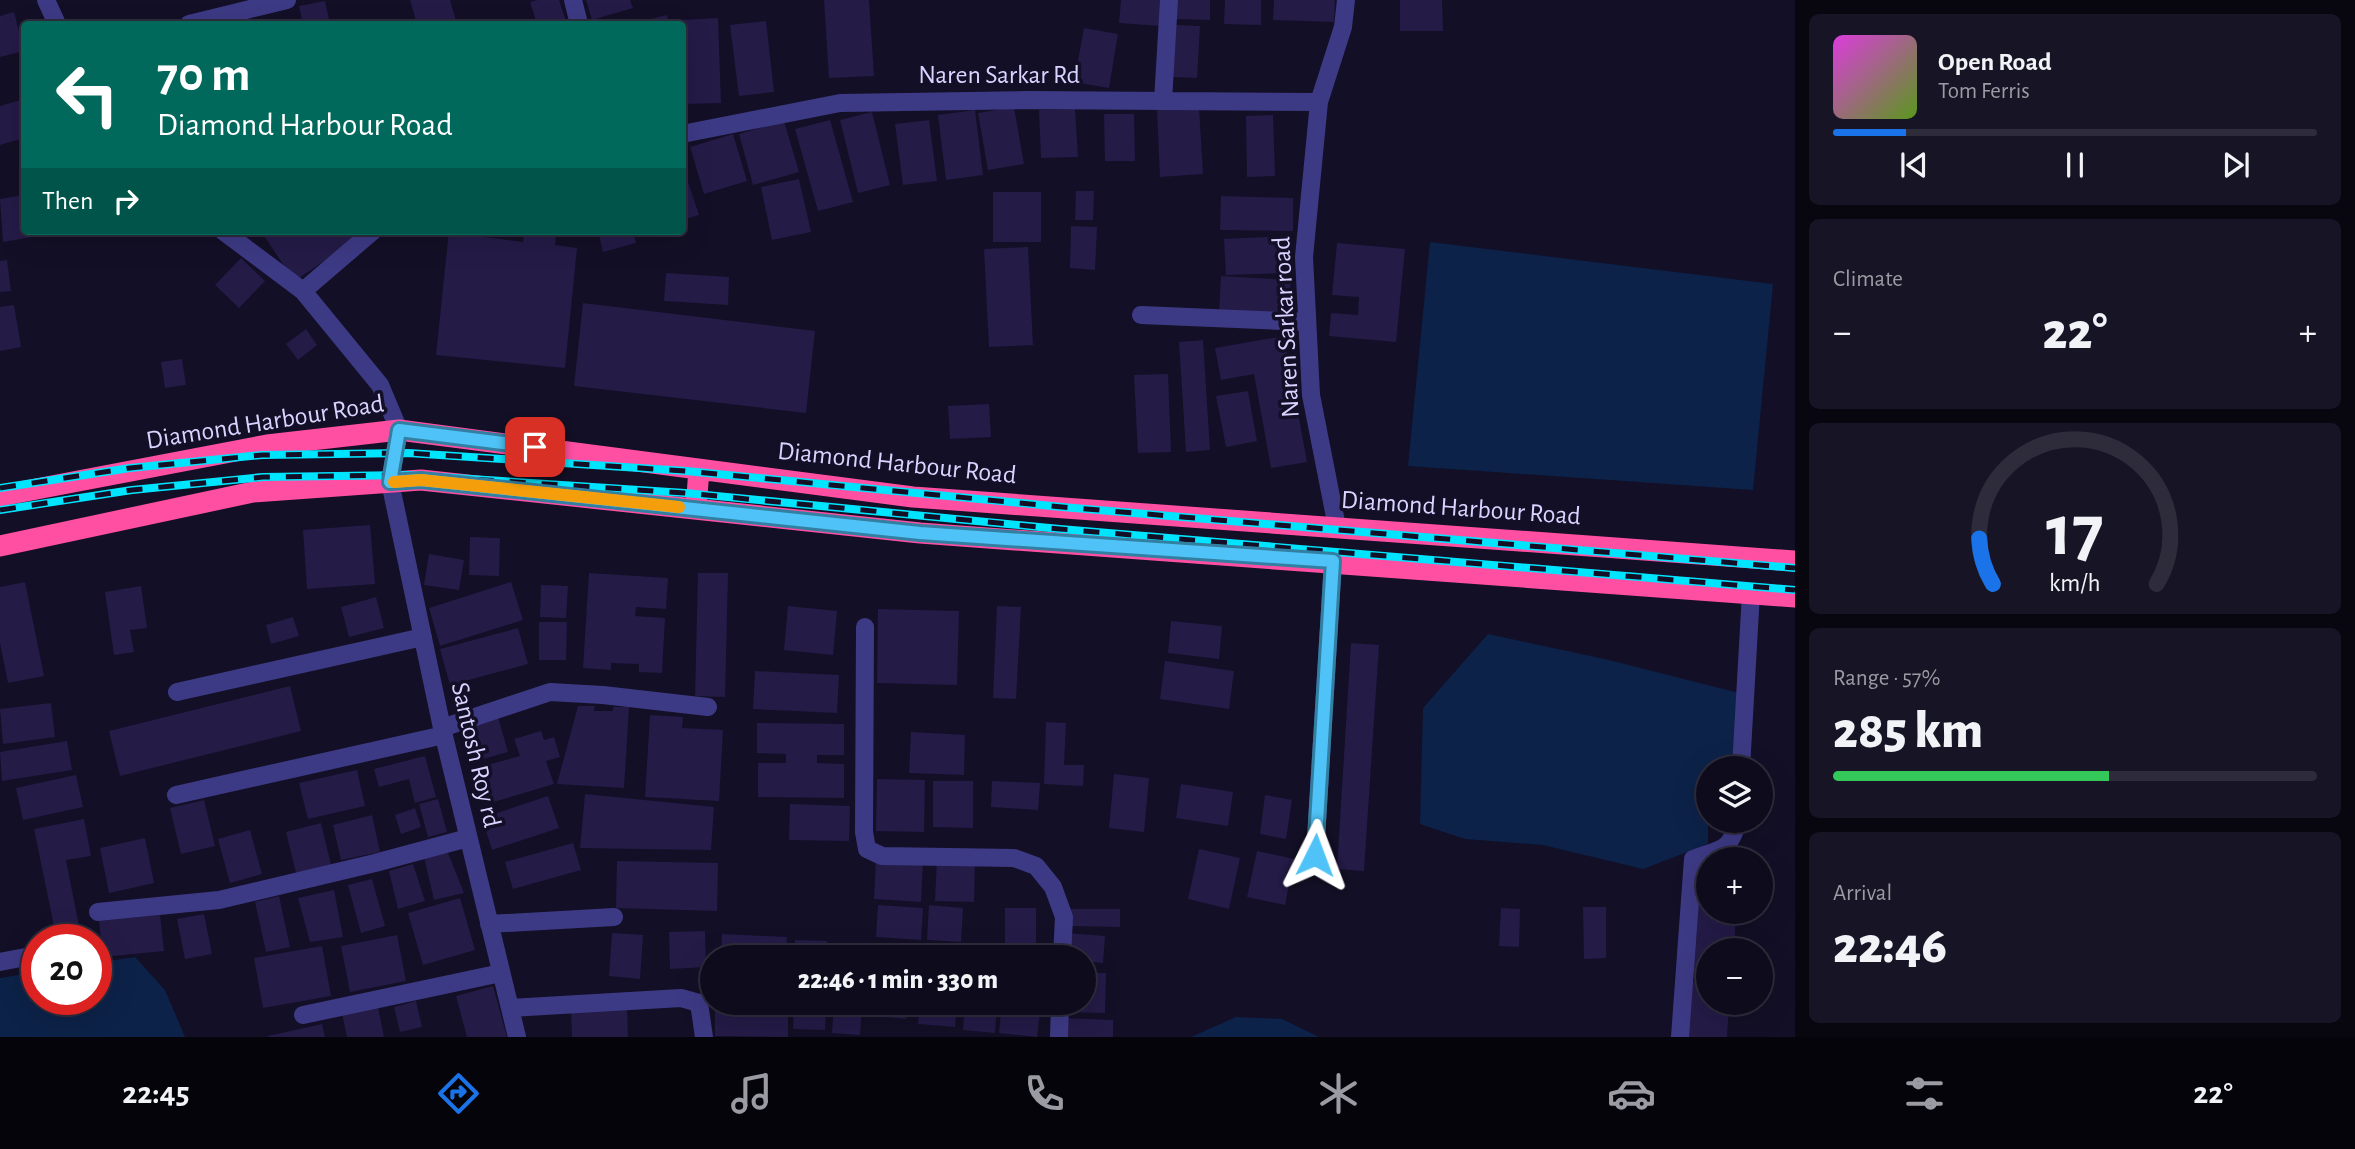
<!DOCTYPE html>
<html lang="en">
<head>
<meta charset="utf-8">
<style>
	body { margin:0; font-family:"Alegreya Sans",sans-serif; background:#171425; color:#f1f3f6; height:100vh; display:flex; flex-direction:column; font-size:26px; white-space:nowrap }
	* { box-sizing:border-box; margin:0 }
	p { font-size:23px; color:#9b9ba3 }
	.icon { flex:none; width:38px; height:38px; fill:none; stroke:currentColor; stroke-width:2; stroke-linecap:round; stroke-linejoin:round }
	.map { position:relative; flex:1; overflow:hidden }
	.side { display:flex; flex-direction:column; gap:14px; padding:14px; background:#08060f; width:560px }
	.side>* { flex:none }
	.top-card { position:absolute; left:21px; top:21px; width:665px; height:214px; border-radius:7px; box-shadow:0 7px 28px #0002,0 0 0 2px #2e2b3b; background:#00695c; color:#fff; overflow:hidden }
	.fabs { position:absolute; left:1696px; top:756px; display:grid; gap:14px }
	.fabs a { display:grid; place-items:center; width:77px; height:77px; border-radius:50%; background:#0e0b1c; box-shadow:0 7px 28px #0002,0 0 0 2px #2e2b3b; font-size:35px }
	.speed { position:absolute; left:21px; top:924px; display:flex; gap:14px; font-size:35px; font-weight:700; text-align:center }
	.speed>* { display:grid; place-content:center; width:91px; height:91px; border-radius:50%; background:#0e0b1c; box-shadow:0 7px 28px #0002,0 0 0 2px #2e2b3b; line-height:1 }
	.speed .limit { border:10px solid #d22; background:#fff; color:#111 }
	.pin { position:absolute; display:grid; place-items:center; width:60px; height:60px; color:#fff; margin:-30px; border-radius:14px; box-shadow:0 4px 10px #0006 }
	.me { position:absolute; width:77px; margin:-38px; rotate:3deg; stroke-linejoin:round; filter:drop-shadow(0 0 5px #0008) }
	.turn { display:flex; align-items:center; gap:24px; height:147px; padding:0 21px; font-size:32px }
	.turn .icon { width:91px; height:91px; stroke-width:2.5 }
	.turn b { display:block; font-size:49px; line-height:60px }
	.then { display:flex; align-items:center; height:66px; padding:0 21px; background:#0003; gap:14px; font-size:26px }
	.big { font-size:52px; font-weight:800; line-height:1.1 }
	.side .tile { flex:1; display:flex; flex-direction:column; justify-content:center; gap:10px; min-width:0; padding:0 24px; border-radius:10px; background:#171425 }
	.side .dial { align-items:center; gap:0 }
	.dial svg { height:182px; overflow:visible; fill:none; stroke:#2e2b3b; stroke-width:7; stroke-linecap:round; text-anchor:middle }
	.dial text { fill:#f1f3f6; stroke:none }
	.song { display:flex; align-items:center; gap:21px }
	.cover { width:84px; height:84px; border-radius:10px; background:linear-gradient(135deg,hsl(300 70% 55%),hsl(90 70% 35%)) }
	.played { height:7px; border-radius:4px; background:linear-gradient(90deg,#1a73e8 15%,#2e2b3b 15%) }
	.keys { display:flex; justify-content:space-around; direction:ltr }
	.heat { display:flex; justify-content:space-between; align-items:center; font-size:38px; direction:ltr }
	.charge { height:10px; border-radius:5px; background:linear-gradient(90deg,#34c759 57%,#2e2b3b 0) }
	.trip { position:absolute; left:700px; top:945px; width:396px; height:70px; border-radius:35px; background:#0e0b1c; box-shadow:0 7px 28px #0002,0 0 0 2px #2e2b3b; font-weight:800; line-height:70px; text-align:center }
	.tab-bar { display:flex; height:112px; justify-content:space-around; align-items:center; background:#06040b; color:#9b9ba3 }
	.tab-bar .icon { width:49px; height:49px }
	.tab-bar .selected { color:#1a73e8 }
	.tab-bar b { font-size:32px; color:#f1f3f6 }
	main { display:flex; flex:1; min-height:0 }
	.map>svg:first-child { display:block }
</style>
</head>
<body>
<main>
<div class="map">
<svg width="1795" height="1037" viewBox="0 0 1795 1037">
	<rect width="100%" height="100%" fill="#130f26"/>
	<!-- water -->
	<path fill="#0c2248" d="M 1430,242 L 1773,284 L 1753,490 L 1408,466 Z
		M 1488,634 L 1609,660 L 1739,693 L 1734,751 L 1724,768 L 1708,768 L 1708,844 L 1643,869 L 1543,845 L 1465,839 L 1420,824 L 1423,708 Z
		M 135,957 L 165,990 L 185,1037 L 0,1037 L 0,978 L 37,972 L 37,999 L 96,999 L 96,963 Z
		M 1236,1017 L 1282,1019 L 1319,1037 L 1191,1037 Z"/>
	<!-- building -->
	<path fill="#241b47" d="M 410,0 L 450,0 L 457,24 L 417,24 Z
		M 538,0 L 559,0 L 567,24 L 537,24 L 530,2 Z
		M 586,0 L 630,0 L 633,8 L 592,20 Z
		M 824,0 L 869,0 L 874,76 L 829,78 Z
		M 1121,0 L 1163,0 L 1161,26 L 1119,23 Z
		M 1175,0 L 1210,0 L 1210,20 L 1175,19 Z
		M 1225,0 L 1261,0 L 1261,25 L 1224,24 Z
		M 1274,0 L 1335,0 L 1334,22 L 1273,20 Z
		M 1400,0 L 1442,0 L 1443,31 L 1400,31 Z
		M 325,1 L 330,24 L 303,24 L 299,6 Z
		M 14,12 L 24,51 L 0,57 L 0,16 Z
		M 667,15 L 669,24 L 630,24 Z
		M 718,18 L 721,103 L 685,104 L 681,20 Z
		M 766,21 L 774,92 L 739,96 L 730,25 Z
		M 1176,25 L 1200,26 L 1197,78 L 1173,77 Z
		M 1084,28 L 1118,34 L 1109,88 L 1074,82 Z
		M 24,99 L 24,138 L 0,145 L 0,106 Z
		M 1014,107 L 1024,164 L 988,170 L 978,113 Z
		M 1199,107 L 1203,174 L 1160,177 L 1157,109 Z
		M 1075,109 L 1078,157 L 1041,158 L 1039,110 Z
		M 975,110 L 983,175 L 946,180 L 938,115 Z
		M 872,112 L 890,185 L 858,193 L 840,120 Z
		M 1104,114 L 1134,114 L 1135,161 L 1105,161 Z
		M 1273,115 L 1275,176 L 1247,177 L 1246,116 Z
		M 830,120 L 853,202 L 818,211 L 795,129 Z
		M 929,120 L 937,181 L 903,185 L 895,124 Z
		M 784,121 L 799,172 L 753,185 L 739,134 Z
		M 733,134 L 747,181 L 704,194 L 690,147 Z
		M 682,164 L 699,215 L 682,220 Z
		M 799,179 L 811,232 L 772,240 L 761,187 Z
		M 1076,191 L 1094,191 L 1093,220 L 1075,220 Z
		M 993,192 L 1041,192 L 1041,242 L 993,242 Z
		M 24,195 L 24,231 L 48,231 L 48,234 L 3,242 L 0,199 Z
		M 1221,196 L 1293,198 L 1293,231 L 1220,230 Z
		M 1071,226 L 1097,227 L 1095,270 L 1070,268 Z
		M 261,231 L 357,231 L 361,237 L 294,281 Z
		M 449,231 L 485,231 L 484,237 L 523,242 L 524,231 L 556,231 L 555,245 L 577,248 L 565,368 L 436,355 Z
		M 598,231 L 633,231 L 636,243 L 603,252 Z
		M 1287,236 L 1288,273 L 1226,275 L 1224,239 Z
		M 1337,243 L 1405,249 L 1396,342 L 1329,336 L 1331,313 L 1358,315 L 1359,297 L 1332,295 Z
		M 1028,247 L 1033,345 L 989,347 L 984,249 Z
		M 241,258 L 265,281 L 239,308 L 215,285 Z
		M 7,260 L 11,291 L 0,292 L 0,261 Z
		M 666,273 L 729,277 L 728,305 L 664,301 Z
		M 1221,276 L 1291,280 L 1288,315 L 1219,313 Z
		M 583,303 L 815,331 L 806,413 L 574,386 Z
		M 14,305 L 21,347 L 0,351 L 0,307 Z
		M 306,329 L 317,345 L 298,360 L 286,344 Z
		M 1284,336 L 1307,462 L 1271,468 L 1254,374 L 1221,380 L 1215,348 Z
		M 1203,340 L 1210,450 L 1186,452 L 1179,342 Z
		M 182,359 L 186,385 L 165,388 L 161,362 Z
		M 1168,374 L 1171,452 L 1138,453 L 1134,375 Z
		M 1248,391 L 1257,441 L 1226,447 L 1216,396 Z
		M 989,404 L 991,437 L 950,439 L 948,406 Z
		M 370,525 L 375,584 L 307,589 L 303,530 Z
		M 470,537 L 500,538 L 499,576 L 469,575 Z
		M 429,554 L 464,560 L 459,590 L 424,585 Z
		M 589,573 L 668,578 L 666,609 L 636,607 L 635,616 L 665,618 L 662,673 L 639,672 L 639,664 L 611,663 L 611,670 L 583,668 Z
		M 698,573 L 728,573 L 725,697 L 695,696 Z
		M 25,582 L 44,676 L 8,683 L 0,643 L 0,587 Z
		M 511,582 L 523,620 L 440,646 L 429,608 Z
		M 541,585 L 568,586 L 566,618 L 540,617 Z
		M 141,586 L 147,628 L 130,630 L 134,652 L 114,655 L 105,592 Z
		M 376,597 L 384,628 L 349,637 L 341,607 Z
		M 788,606 L 837,611 L 833,655 L 784,650 Z
		M 997,606 L 1021,607 L 1016,699 L 993,698 Z
		M 878,609 L 959,611 L 957,685 L 877,683 Z
		M 293,617 L 299,636 L 271,644 L 266,625 Z
		M 1171,621 L 1222,626 L 1219,659 L 1168,653 Z
		M 539,622 L 567,622 L 566,660 L 539,660 Z
		M 518,628 L 528,664 L 450,685 L 440,649 Z
		M 1351,643 L 1379,645 L 1364,871 L 1337,869 Z
		M 1165,661 L 1234,671 L 1229,709 L 1160,699 Z
		M 755,671 L 839,675 L 837,713 L 753,709 Z
		M 290,686 L 301,731 L 120,776 L 109,731 Z
		M 51,703 L 55,737 L 3,744 L 0,709 Z
		M 578,706 L 595,706 L 594,711 L 613,711 L 613,707 L 629,707 L 624,788 L 557,784 Z
		M 650,715 L 683,717 L 682,728 L 723,730 L 719,801 L 645,797 Z
		M 498,717 L 508,752 L 472,762 L 462,727 Z
		M 1046,722 L 1066,723 L 1064,765 L 1084,765 L 1083,786 L 1044,784 Z
		M 757,723 L 844,724 L 844,755 L 817,755 L 817,763 L 844,764 L 844,798 L 758,797 L 758,763 L 786,763 L 786,754 L 757,753 Z
		M 541,731 L 544,740 L 554,737 L 560,757 L 546,761 L 554,784 L 487,804 L 477,768 L 520,756 L 514,739 Z
		M 911,732 L 965,735 L 964,775 L 909,773 Z
		M 67,741 L 72,770 L 2,781 L 0,752 Z
		M 425,756 L 436,797 L 415,803 L 409,779 L 379,787 L 374,769 Z
		M 357,770 L 365,806 L 308,819 L 299,783 Z
		M 1114,774 L 1149,778 L 1144,832 L 1109,828 Z
		M 76,775 L 83,807 L 23,820 L 16,788 Z
		M 877,779 L 925,780 L 924,832 L 876,831 Z
		M 933,781 L 973,781 L 973,828 L 933,827 Z
		M 992,781 L 1040,783 L 1038,810 L 991,807 Z
		M 1181,784 L 1233,792 L 1228,826 L 1176,818 Z
		M 585,794 L 714,807 L 711,850 L 580,848 Z
		M 1265,795 L 1292,800 L 1286,839 L 1260,834 Z
		M 548,796 L 559,828 L 492,850 L 482,818 Z
		M 438,799 L 447,832 L 428,837 L 419,804 Z
		M 204,800 L 215,846 L 181,854 L 170,808 Z
		M 790,804 L 850,806 L 849,841 L 789,840 Z
		M 415,808 L 421,827 L 401,834 L 395,815 Z
		M 372,815 L 380,852 L 341,860 L 333,825 Z
		M 84,819 L 91,856 L 66,860 L 79,926 L 55,931 L 34,829 Z
		M 321,823 L 332,869 L 297,877 L 286,832 Z
		M 250,830 L 262,874 L 230,883 L 218,839 Z
		M 145,838 L 154,883 L 109,893 L 100,848 Z
		M 573,843 L 581,870 L 513,889 L 505,862 Z
		M 1199,849 L 1240,858 L 1229,909 L 1188,899 Z
		M 1257,851 L 1294,859 L 1285,905 L 1247,897 Z
		M 448,853 L 464,893 L 434,900 L 424,857 Z
		M 876,858 L 923,861 L 921,902 L 874,899 Z
		M 937,859 L 975,860 L 974,902 L 935,901 Z
		M 617,861 L 718,863 L 717,911 L 616,908 Z
		M 1697,861 L 1708,861 L 1708,912 L 1736,912 L 1734,950 L 1708,950 L 1708,974 L 1692,973 Z
		M 413,864 L 425,901 L 398,909 L 389,871 Z
		M 372,879 L 385,926 L 361,933 L 348,885 Z
		M 334,890 L 343,937 L 310,942 L 298,898 Z
		M 279,896 L 290,947 L 266,952 L 255,902 Z
		M 460,898 L 475,950 L 423,965 L 408,913 Z
		M 878,905 L 923,908 L 921,940 L 876,937 Z
		M 929,905 L 963,908 L 961,942 L 927,940 Z
		M 1583,907 L 1606,907 L 1606,958 L 1584,959 Z
		M 1005,908 L 1036,908 L 1036,951 L 1005,951 Z
		M 1501,908 L 1520,909 L 1519,947 L 1499,946 Z
		M 1071,909 L 1120,909 L 1120,927 L 1071,926 Z
		M 204,914 L 212,954 L 185,959 L 177,919 Z
		M 160,915 L 164,951 L 103,957 L 99,921 Z
		M 705,931 L 706,967 L 670,969 L 669,932 Z
		M 612,933 L 643,935 L 640,979 L 609,976 Z
		M 1067,933 L 1105,936 L 1103,963 L 1083,961 L 1083,957 L 1065,957 Z
		M 722,934 L 787,937 L 786,957 L 721,957 Z
		M 397,935 L 406,981 L 350,992 L 341,946 Z
		M 795,940 L 827,941 L 827,957 L 795,957 Z
		M 322,946 L 331,996 L 263,1008 L 254,958 Z
		M 873,947 L 912,950 L 911,957 L 872,957 Z
		M 925,948 L 962,951 L 961,957 L 925,957 Z
		M 1083,973 L 1106,973 L 1105,1013 L 1064,1012 L 1064,1003 L 1083,1003 Z
		M 1691,982 L 1708,983 L 1708,1003 L 1729,1003 L 1727,1037 L 1688,1037 Z
		M 493,986 L 507,1037 L 467,1037 L 456,996 Z
		M 416,1001 L 422,1027 L 400,1032 L 394,1007 Z
		M 715,1003 L 788,1003 L 788,1037 L 715,1036 Z
		M 794,1003 L 826,1003 L 825,1030 L 793,1029 Z
		M 834,1003 L 862,1003 L 860,1035 L 832,1033 Z
		M 868,1003 L 908,1003 L 906,1019 L 867,1015 Z
		M 920,1003 L 957,1003 L 955,1027 L 918,1024 Z
		M 965,1003 L 997,1003 L 995,1033 L 963,1030 Z
		M 1002,1003 L 1041,1003 L 1037,1037 L 999,1033 Z
		M 378,1007 L 384,1037 L 347,1037 L 342,1013 Z
		M 627,1007 L 628,1037 L 572,1037 L 571,1009 Z
		M 1061,1018 L 1113,1020 L 1113,1037 L 1060,1037 Z
		M 322,1024 L 325,1037 L 268,1037 L 268,1036 Z"/>
	<g fill="none" stroke-linecap="round" stroke-linejoin="round">
		<!-- minor -->
		<path stroke="#3d3a85" stroke-width="18" d="M 46,0 L 57,24
			M 573,0 L 579,24
			M 189,24 L 287,0
			M 1163,101 L 1169,0
			M 682,134 L 840,103 L 1028,100 L 1319,102
			M 223,231 L 303,291
			M 373,231 L 303,291 L 380,385 L 399,430 L 390,482 L 442,728 L 517,1037
			M 1141,315 L 1307,322
			M 1337,527 L 1311,395 L 1304,257 L 1319,102 L 1343,27 L 1346,0
			M 865,627 L 864,832 L 867,849 L 882,856 L 1014,858 L 1036,866 L 1053,887 L 1064,917 L 1062,957
			M 177,692 L 423,637
			M 442,728 L 550,692 L 603,695 L 708,707
			M 1741,768 L 1751,593
			M 176,795 L 444,735
			M 1315,855 L 1333,561
			M 98,912 L 219,900 L 375,863 L 468,838
			M 489,924 L 614,917
			M 0,962 L 36,955
			M 510,1008 L 681,998 L 699,1003 L 704,1037
			M 303,1015 L 501,973
			M 1059,1037 L 1060,1003
			M 1680,1037 L 1693,859 C 1720,848 1729,854 1738,821"/>
		<!-- highway -->
		<path stroke="#ff4fa3" stroke-width="21" d="M 0,496 L 267,445 L 399,430 L 913,497 L 1795,561
			M 696,509 L 699,469
			M 0,546 L 253,492 L 421,480 L 920,533 L 1795,597"/>
		<defs>
			<path id="rail" d="M 0,488 L 130,468 L 262,455 L 408,453 L 686,471 L 1062,507 L 1795,568
				M 0,510 L 132,490 L 263,477 L 408,475 L 685,493 L 1060,529 L 1795,590"/>
		</defs>
		<!-- rail casing -->
		<use href="#rail" stroke="#00e5ff" stroke-width="8"/>
		<!-- rail -->
		<use href="#rail" stroke="#130f26" stroke-width="5" stroke-dasharray="16" stroke-linecap="butt"/>
	</g>
	<g fill="none" stroke-linecap="round" stroke-linejoin="round">
		<defs>
			<path id="route" d="M 535,447 L 399,430 L 390,482 L 421,480 L 920,533 L 1333,561 L 1315,855"/>
		</defs>
		<!-- route casing -->
		<use href="#route" stroke="#337fa1" stroke-width="18"/>
		<!-- route -->
		<use href="#route" stroke="#4fc3f7" stroke-width="12"/>
		<!-- slow -->
		<path stroke="#f59e0b" stroke-width="12" d="M 394,482 L 421,480 L 679,507"/>
	</g>
	<g text-anchor="middle" dominant-baseline="central" stroke-width="7" stroke-linejoin="round" paint-order="stroke">
		<!-- street labels -->
		<g font-size="26" fill="#d9d4ff" stroke="#130f26">
			<text x="999" y="75">Naren Sarkar Rd</text>
			<text transform="translate(1286 327) rotate(-93)">Naren Sarkar road</text>
			<text transform="translate(265 422) rotate(-9)">Diamond Harbour Road</text>
			<text transform="translate(897 463) rotate(6)">Diamond Harbour Road</text>
			<text transform="translate(1461 508) rotate(4)">Diamond Harbour Road</text>
			<text transform="translate(476 755) rotate(77)">Santosh Roy rd</text>
		</g>
	</g>
</svg>
<div class="fabs">
<a><svg class="icon" aria-label="layers" viewBox="0 0 24 24"><path d="M12 4l9 5-9 5-9-5zM3 14l9 5 9-5"/></svg></a>
<a>+</a>
<a>−</a>
</div>
<div class="speed"><div class="limit">20</div></div>
<div class="pin" style="left:535px;top:447px;background:#d93025"><svg class="icon" aria-label="arrive" viewBox="0 0 24 24"><path d="M6 21V4h12l-3 4 3 4H6"/></svg></div>
<svg class="me" style="left:1315px;top:855px" viewBox="-20 -20 40 40"><path d="M0-17L14 15 0 8-14 15z" fill="#4fc3f7" stroke="#fff" stroke-width="4"/></svg>
<div class="trip">22:46 · 1 min · 330 m</div>
<div class="top-card">
<div class="turn"><svg class="icon" aria-label="left" viewBox="0 0 24 24"><path d="M17 20v-9H6M10 6l-5 5 5 5"/></svg><div><b>70 m</b>Diamond Harbour Road</div></div>
<div class="then">Then<svg class="icon" aria-label="right" viewBox="0 0 24 24"><path d="M7 20v-9h11M14 6l5 5-5 5"/></svg></div>
</div>
</div>
<section class="side">
<div class="tile">
<div class="song"><i class="cover"></i><div><b>Open Road</b><p>Tom Ferris</p></div></div>
<div class="played"></div>
<div class="keys"><svg class="icon" aria-label="previous" viewBox="0 0 24 24"><path d="M18 5L8 12l10 7zM5 5v14"/></svg><svg class="icon" aria-label="pause" viewBox="0 0 24 24"><path d="M8 5v14M16 5v14"/></svg><svg class="icon" aria-label="next" viewBox="0 0 24 24"><path d="M6 5l10 7-10 7zM19 5v14"/></svg></div>
</div>
<div class="tile"><p>Climate</p>
<div class="heat"><a>−</a><b class="big">22°</b><a>+</a></div>
</div>
<div class="tile dial"><svg viewBox="0 0 100 80">
<path d="M14 69A42 42 0 1 1 86 69"/>
<path d="M14 69A42 42 0 0 1 8 49" stroke="#1a73e8"/>
<text x="50" y="56" font-size="32" font-weight="700">17</text>
<text x="50" y="72" font-size="11">km/h</text>
</svg></div>
<div class="tile"><p>Range · 57%</p><b class="big">285 km</b><div class="charge"></div></div>
<div class="tile"><p>Arrival</p><b class="big">22:46</b></div>
</section>
</main>
<nav class="tab-bar">
<b>22:45</b>
<svg class="icon selected" aria-label="directions" viewBox="0 0 24 24"><path d="M12 3l9 9-9 9-9-9zM9 14v-3h6M13 9l2 2-2 2"/></svg>
<svg class="icon" aria-label="music" viewBox="0 0 24 24"><path d="M9 18V5l10-2v13"/><circle cx="6" cy="18" r="3"/><circle cx="16" cy="16" r="3"/></svg>
<svg class="icon" aria-label="phone" viewBox="0 0 24 24"><path d="M5 4h4l2 5-3 2q2 4 5 5l2-3 5 2v4C11 20 4 13 5 4z"/></svg>
<svg class="icon" aria-label="climate" viewBox="0 0 24 24"><path d="M12 3v18M4 7l16 10M4 17L20 7"/></svg>
<svg class="icon" aria-label="car" viewBox="0 0 24 24"><path d="M5 17H2v-5l4-1 3-4h7l3 4 3 1v5h-3M9 17h6M6 11h13"/><circle cx="7" cy="17" r="2"/><circle cx="17" cy="17" r="2"/></svg>
<svg class="icon" aria-label="filters" viewBox="0 0 24 24"><path d="M4 7h16M4 17h16"/><circle cx="9" cy="7" r="2"/><circle cx="15" cy="17" r="2"/></svg>
<b>22°</b>
</nav>
</body>
</html>
